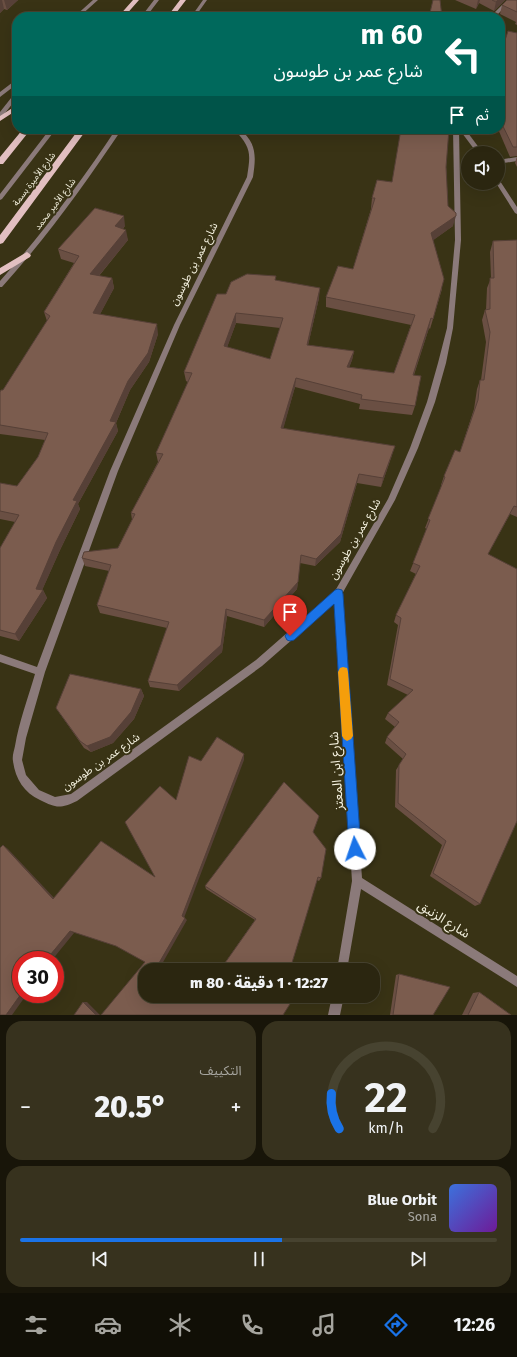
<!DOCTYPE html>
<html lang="ar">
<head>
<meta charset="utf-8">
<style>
	body { margin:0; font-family:"Fira Sans","Noto Sans Arabic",sans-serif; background:#37321e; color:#f1f3f6; direction:rtl; height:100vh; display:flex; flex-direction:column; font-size:15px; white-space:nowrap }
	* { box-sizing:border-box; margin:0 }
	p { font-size:13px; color:#a6a59f }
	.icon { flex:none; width:22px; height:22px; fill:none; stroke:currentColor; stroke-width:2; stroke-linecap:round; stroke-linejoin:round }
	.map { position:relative; height:1015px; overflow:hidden; direction:ltr }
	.panel { display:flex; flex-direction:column; gap:6px; padding:6px; background:#181509; flex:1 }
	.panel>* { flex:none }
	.banner { position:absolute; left:12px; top:12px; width:493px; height:122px; border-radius:16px; box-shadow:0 4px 16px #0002,0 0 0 1px #474330; direction:rtl; background:#00695c; color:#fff; overflow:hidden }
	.buttons { position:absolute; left:461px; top:146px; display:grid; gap:8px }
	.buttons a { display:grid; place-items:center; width:44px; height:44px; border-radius:50%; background:#2b2610; box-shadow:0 4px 16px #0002,0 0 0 1px #474330; font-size:20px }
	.speed { position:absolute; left:12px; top:951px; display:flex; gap:8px; font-size:20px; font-weight:700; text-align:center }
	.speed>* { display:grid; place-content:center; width:52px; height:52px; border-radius:50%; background:#2b2610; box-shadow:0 4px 16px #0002,0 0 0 1px #474330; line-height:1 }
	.speed .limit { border:6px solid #d22; background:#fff; color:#111 }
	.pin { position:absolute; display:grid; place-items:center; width:34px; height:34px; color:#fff; margin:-41px -17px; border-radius:50% 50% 50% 0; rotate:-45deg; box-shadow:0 0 4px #0007 }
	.pin .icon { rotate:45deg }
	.me { position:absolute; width:44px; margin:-22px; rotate:356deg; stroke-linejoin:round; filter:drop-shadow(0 0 3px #0008) }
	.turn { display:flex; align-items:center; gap:14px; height:84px; padding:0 16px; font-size:18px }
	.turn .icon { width:52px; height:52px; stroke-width:2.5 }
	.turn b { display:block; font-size:28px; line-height:34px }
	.then { display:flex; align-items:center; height:38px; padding:0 16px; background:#0003; gap:8px; font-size:15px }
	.big { font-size:30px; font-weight:800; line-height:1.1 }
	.panel .card { flex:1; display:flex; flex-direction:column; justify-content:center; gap:6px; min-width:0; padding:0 14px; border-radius:16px; background:#37321e }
	.panel .dial { align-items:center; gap:0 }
	.dial svg { height:104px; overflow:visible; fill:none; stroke:#474330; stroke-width:7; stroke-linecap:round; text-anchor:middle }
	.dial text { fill:#f1f3f6; stroke:none }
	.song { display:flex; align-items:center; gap:12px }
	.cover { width:48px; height:48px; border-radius:6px; background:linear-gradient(135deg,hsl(220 70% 55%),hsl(280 70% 35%)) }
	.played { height:4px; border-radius:2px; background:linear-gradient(90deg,#1a73e8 55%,#474330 55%) }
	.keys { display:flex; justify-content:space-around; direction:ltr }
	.heat { display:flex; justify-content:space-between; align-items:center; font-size:22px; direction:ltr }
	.panel .tiles { flex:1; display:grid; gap:6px; grid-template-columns:1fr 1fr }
	.card:last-child { grid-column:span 2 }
	.trip { position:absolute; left:138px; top:963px; width:242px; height:40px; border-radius:16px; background:#2b2610; box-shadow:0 4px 16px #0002,0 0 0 1px #474330; font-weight:800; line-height:40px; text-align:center; direction:rtl }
	.dock { display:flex; height:64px; justify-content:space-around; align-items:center; background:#110f06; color:#a6a59f }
	.dock .icon { width:28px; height:28px }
	.dock .on { color:#1a73e8 }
	.dock b { font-size:18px; color:#f1f3f6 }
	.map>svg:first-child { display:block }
</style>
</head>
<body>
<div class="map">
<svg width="517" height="1015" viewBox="0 0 517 1015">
	<rect width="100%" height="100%" fill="#393315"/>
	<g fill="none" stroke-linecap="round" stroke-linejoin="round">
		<!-- lane -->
		<path fill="#8b7a7a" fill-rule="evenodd" d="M 154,0 L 159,0 L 146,17 L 141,17 Z
			M 50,129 L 56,129 L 2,199 L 0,200 L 0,194 Z"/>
		<!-- street -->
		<path fill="#8b7a7a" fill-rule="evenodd" d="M 93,0 L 98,0 L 79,17 L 74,17 Z
			M 203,0 L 207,0 L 195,17 L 191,17 Z
			M 507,0 L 512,0 L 495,17 L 490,17 Z
			M 17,79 L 17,84 L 0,97 L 0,92 Z
			M 17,92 L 17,98 L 2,117 L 0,118 L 0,112 L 15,93 Z
			M 116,129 L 122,129 C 85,184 47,237 2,287 L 0,287 L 0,281 C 43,233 81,182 116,129 Z
			M 234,129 L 240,129 C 257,144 256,156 253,177 L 180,325 L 118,471 L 45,672 L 26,738 L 22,760 L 26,775 L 39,790 L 55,797 L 71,794 L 256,660 L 335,591 L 388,499 L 410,448 L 427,402 L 438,363 L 447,328 L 455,240 L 453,129 L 459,129 L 461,240 L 453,328 L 446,363 L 435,402 L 418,448 L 395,500 L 342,594 L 362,878 L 517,976 L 517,987 L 361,889 L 347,970 L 337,970 L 352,881 L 334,603 L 262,666 L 77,801 C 60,809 56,808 40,800 C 24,793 15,778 13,761 C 12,756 14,751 15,746 C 19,722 28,698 35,674 L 0,662 L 0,654 L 37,667 L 110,471 L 174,325 L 247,177 C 251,152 251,148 234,129 Z
			M 459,129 L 465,129 L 483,153 L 477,153 Z
			M 517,157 L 517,161 L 498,164 L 498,160 Z
			M 498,180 L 500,181 L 517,207 L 517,214 L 515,213 L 496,183 L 498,183 Z
			M 332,996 L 344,996 L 340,1015 L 328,1015 Z"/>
		<!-- primary -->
		<path fill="#e2bfc1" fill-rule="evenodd" d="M 133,0 L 139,0 L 124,17 L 118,17 Z
			M 180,0 L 186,0 L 173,17 L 167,17 Z
			M 17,105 L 17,110 L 0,121 L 0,116 Z
			M 23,129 L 31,129 L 3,164 L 0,164 L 0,157 Z
			M 79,129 L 87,129 L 3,243 L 0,244 L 0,235 Z
			M 27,252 L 31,255 L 30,257 L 0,275 L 0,268 Z"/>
	</g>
	<!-- wall -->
	<path fill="#6a4f43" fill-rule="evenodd" d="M 0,0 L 18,0 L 7,10 L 4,9 L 0,13 Z
		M 455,0 L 505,0 L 494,11 L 479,3 L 476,9 Z
		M 517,0 L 517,25 L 515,24 L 516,22 L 500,14 L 502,5 Z
		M 517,33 L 517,167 L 515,163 L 517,156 L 510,157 L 498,129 L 500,129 L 500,56 Z
		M 446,167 L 448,206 L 453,226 L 433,240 L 442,289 L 430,329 L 429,328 L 414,375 L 415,406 L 412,415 L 359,409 L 360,404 L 295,387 L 283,428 L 392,455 L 381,487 L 357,483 L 340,542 L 315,566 L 300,563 L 297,589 L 264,627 L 227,616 L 222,652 L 179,691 L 150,687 L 148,681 L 167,628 L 100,613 L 97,605 L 109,571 L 85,566 L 82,558 L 118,548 L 132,520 L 131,513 L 158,462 L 156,453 L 188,382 L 186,381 L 184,372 L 226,294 L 276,280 L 319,298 L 308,345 L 354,351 L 352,360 L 349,367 L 394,373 L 411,325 L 326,307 L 326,297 L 353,269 L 371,209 L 371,208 L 372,198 L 392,182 ZM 236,323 L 280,328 L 270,359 L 227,347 Z
		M 125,226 L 123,229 L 128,240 L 99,276 L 112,278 L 114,288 L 100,314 L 158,334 L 149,362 L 130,390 L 116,423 L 118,431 L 78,504 L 80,509 L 60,550 L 42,590 L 43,590 L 47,598 L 19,641 L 0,636 L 0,548 L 15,522 L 0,519 L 0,483 L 17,486 L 38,457 L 45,440 L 0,434 L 0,392 L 3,390 L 47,321 L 44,312 L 74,263 L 61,259 L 58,249 Z
		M 517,240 L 517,517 L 510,514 L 488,554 L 480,904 L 475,906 L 430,876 L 442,845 L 395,807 L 396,770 L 403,759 L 385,743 L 387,737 L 395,727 L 385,719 L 388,713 L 408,695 L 387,685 L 398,625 L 394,622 L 396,615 L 416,574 L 410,571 L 427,529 L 425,528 L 442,485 L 441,485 L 444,476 L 460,452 L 474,409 L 477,389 L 480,380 L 481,380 L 486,342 L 482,320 L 485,310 L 486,310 L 487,288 L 491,278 L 490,252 L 493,241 Z
		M 141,689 L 144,696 L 134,719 L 113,743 L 91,752 L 84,748 L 56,708 Z
		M 319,816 L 313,832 L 321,878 L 319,881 L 317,880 L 291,966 L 220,970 L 255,920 L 206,889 L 205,886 Z
		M 399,974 L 433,1015 L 390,1015 L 396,975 Z
		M 479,992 L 511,1015 L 462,1015 L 473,993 Z"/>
	<!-- shaded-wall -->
	<path fill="#564037" d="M 0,0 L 2,0 L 4,9 L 0,13 Z
		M 4,0 L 18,0 L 7,10 Z
		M 478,0 L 480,0 L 479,3 L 476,9 Z
		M 498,0 L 505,0 L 494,11 L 496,2 Z
		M 124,216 L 125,226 L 117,236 L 115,226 Z
		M 456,216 L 453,226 L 428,244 L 431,233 Z
		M 126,230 L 128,240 L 92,284 L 90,274 Z
		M 112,278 L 114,288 L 96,322 L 93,313 Z
		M 320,288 L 319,298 L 306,354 L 307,345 Z
		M 236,313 L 236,323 L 224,356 L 224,346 Z
		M 431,318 L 429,328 L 410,385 L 413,375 Z
		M 157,324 L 158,334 L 149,362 L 130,390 L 116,423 L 118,431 L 78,504 L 80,509 L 60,550 L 40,595 L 43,590 L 47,598 L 19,641 L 15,634 L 36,589 L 73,500 L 110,421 L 128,381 Z
		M 354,351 L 352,360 L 346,377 L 347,367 Z
		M 296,378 L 295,387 L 281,437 L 281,428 Z
		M 395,446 L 392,455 L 381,487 L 383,478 Z
		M 359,474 L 357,483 L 340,542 L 315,566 L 316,559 Z
		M 298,582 L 297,589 L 264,627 L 264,620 Z
		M 226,609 L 227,616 L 222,652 L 179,691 L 177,685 Z
		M 141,689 L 144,696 L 134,719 L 113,743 L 91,752 L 87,746 Z
		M 244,754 L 244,760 L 184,918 L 182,916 Z
		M 3,845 L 8,849 L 58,902 L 53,899 Z
		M 185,918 L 187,920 L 162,964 L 169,970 L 168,970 L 159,963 Z
		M 70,931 L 74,933 L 52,960 L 46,960 Z
		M 21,994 L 27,994 L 12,1015 L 6,1015 Z
		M 83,1002 L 87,1002 L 100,1015 L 96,1015 Z"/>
	<!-- building -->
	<path fill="#7b5c4e" stroke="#564037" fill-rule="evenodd" d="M 433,0 L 440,0 L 442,17 L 429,17 Z
		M 492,0 L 498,0 L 496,2 Z
		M 507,0 L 517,0 L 517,12 L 502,5 Z
		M 508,31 L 517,33 L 517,147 L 513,147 L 500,120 L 500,56 Z
		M 401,129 L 449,129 L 446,167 L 448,206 L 456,213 L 456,216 L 431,233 L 444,279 L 433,319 L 431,318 L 413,375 L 421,376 L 415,406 L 361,399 L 362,395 L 296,378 L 281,428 L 395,446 L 383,478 L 359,474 L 341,534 L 316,559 L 301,555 L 298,582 L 264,620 L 226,609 L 221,645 L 177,685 L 148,681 L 169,622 L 97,605 L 111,565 L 82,558 L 84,552 L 118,548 L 135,514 L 131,513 L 163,454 L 156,453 L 192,373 L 184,372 L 217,294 L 226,294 L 231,282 L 247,274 L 276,276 L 275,280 L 320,288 L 307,345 L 354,351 L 347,367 L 394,373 L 415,315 L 326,297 L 338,266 L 353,269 L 375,198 L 372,198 L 377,180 L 392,182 ZM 236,313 L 283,318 L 270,359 L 224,346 Z
		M 95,208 L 124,216 L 115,226 L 126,230 L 90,274 L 112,278 L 93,313 L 157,324 L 148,353 L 128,381 L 110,421 L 116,422 L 73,500 L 77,501 L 56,542 L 36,589 L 43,590 L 15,634 L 0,630 L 0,548 L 19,515 L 0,511 L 0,483 L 17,486 L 38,457 L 48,433 L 0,425 L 0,392 L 1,390 L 3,390 L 50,316 L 44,312 L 79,256 L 58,249 Z
		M 517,240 L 517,507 L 514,506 L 488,554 L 517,569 L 517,821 L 480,904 L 433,873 L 446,841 L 398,803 L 399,765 L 406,754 L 387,737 L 399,722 L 388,713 L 413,690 L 390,679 L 401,618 L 396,615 L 420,566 L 413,563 L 430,520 L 428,519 L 445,477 L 444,476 L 455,450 L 460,452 L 478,400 L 480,380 L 484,380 L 490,332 L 485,310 L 490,309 L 490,278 L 494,278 L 493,241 Z
		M 70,674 L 141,689 L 131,712 L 110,737 L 87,746 L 80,741 L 56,708 Z
		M 217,737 L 244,754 L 182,916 L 185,918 L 159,963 L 168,970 L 145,970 L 145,996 L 295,996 L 283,1015 L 101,1015 L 145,962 L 116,946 L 70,931 L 46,960 L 21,960 L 21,994 L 6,1015 L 0,1015 L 0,848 L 3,845 L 53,899 L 101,841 L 155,877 L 125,822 L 160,786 L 176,800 L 189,756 L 201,761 Z
		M 284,782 L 319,816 L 313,832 L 326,849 L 321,878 L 318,877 L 291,966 L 296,970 L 220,970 L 256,919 L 205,886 Z
		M 399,974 L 450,987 L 433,1015 L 393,1015 Z
		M 479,992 L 511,1015 L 468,1015 Z
		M 83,1002 L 96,1015 L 74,1015 Z"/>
	<!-- route -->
	<path fill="#1a73e8" stroke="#114b97" d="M 338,589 L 342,590 L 343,594 L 361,849 L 359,853 L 355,855 L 351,853 L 349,849 L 334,604 L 294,640 L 290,641 L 287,640 L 285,636 L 287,633 L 335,590 Z"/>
	<!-- slow -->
	<path fill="#f59e0b" d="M 343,667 L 347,668 L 348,672 L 353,736 L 351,739 L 347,741 L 344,739 L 342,736 L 338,672 L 340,668 Z"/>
	<g text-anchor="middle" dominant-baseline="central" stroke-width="4" stroke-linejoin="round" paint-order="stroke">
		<!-- far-street labels -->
		<g font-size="9" fill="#f5f2e0" stroke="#393315">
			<text transform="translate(34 179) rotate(-53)">شارع الأميرة بسمة</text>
			<text transform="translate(55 204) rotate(-53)">شارع الأمير محمد</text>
		</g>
		<!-- street labels -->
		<g font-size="11" fill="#f5f2e0" stroke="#393315">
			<text transform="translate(194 264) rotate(-63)">شارع عمر بن طوسون</text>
			<text transform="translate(355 539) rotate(-60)">شارع عمر بن طوسون</text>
			<text transform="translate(101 762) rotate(-35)">شارع عمر بن طوسون</text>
		</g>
		<!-- near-street labels -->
		<g font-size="13" fill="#f5f2e0" stroke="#393315">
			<text transform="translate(336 771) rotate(-94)">شارع ابن المعتز</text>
			<text transform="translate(444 919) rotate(32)">شارع الزنبق</text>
		</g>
	</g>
</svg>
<div class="buttons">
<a><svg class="icon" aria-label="sound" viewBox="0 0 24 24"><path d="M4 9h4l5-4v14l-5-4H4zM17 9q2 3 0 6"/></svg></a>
</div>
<div class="speed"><div class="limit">30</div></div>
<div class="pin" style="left:290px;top:636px;background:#d93025"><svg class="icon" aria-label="arrive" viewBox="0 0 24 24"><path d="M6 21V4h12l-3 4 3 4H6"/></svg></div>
<svg class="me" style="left:355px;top:849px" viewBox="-20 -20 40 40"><circle r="19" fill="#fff"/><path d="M0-13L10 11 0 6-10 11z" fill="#1a73e8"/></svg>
<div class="trip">12:27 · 1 دقيقة · 80 m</div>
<div class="banner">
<div class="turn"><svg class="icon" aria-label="left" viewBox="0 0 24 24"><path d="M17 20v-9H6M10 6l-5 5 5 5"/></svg><div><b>60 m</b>شارع عمر بن طوسون</div></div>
<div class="then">ثم<svg class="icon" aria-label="arrive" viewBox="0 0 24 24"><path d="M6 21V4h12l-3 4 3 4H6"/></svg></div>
</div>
</div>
<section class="panel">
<div class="tiles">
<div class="card dial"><svg viewBox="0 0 100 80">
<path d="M14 69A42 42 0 1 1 86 69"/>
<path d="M14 69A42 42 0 0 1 8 42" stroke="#1a73e8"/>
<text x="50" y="56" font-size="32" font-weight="700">22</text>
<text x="50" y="72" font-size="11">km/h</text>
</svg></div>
<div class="card"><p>التكييف</p>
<div class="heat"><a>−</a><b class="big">20.5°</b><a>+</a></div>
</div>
<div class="card">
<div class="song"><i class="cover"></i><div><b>Blue Orbit</b><p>Sona</p></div></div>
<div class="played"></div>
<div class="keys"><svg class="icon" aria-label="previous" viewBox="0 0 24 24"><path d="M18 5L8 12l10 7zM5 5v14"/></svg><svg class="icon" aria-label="pause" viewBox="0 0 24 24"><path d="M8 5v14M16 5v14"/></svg><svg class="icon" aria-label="next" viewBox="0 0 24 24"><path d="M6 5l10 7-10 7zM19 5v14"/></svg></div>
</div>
</div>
</section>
<nav class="dock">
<b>12:26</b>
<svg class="icon on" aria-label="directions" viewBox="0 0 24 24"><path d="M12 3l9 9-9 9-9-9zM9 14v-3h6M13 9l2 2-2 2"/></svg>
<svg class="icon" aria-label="music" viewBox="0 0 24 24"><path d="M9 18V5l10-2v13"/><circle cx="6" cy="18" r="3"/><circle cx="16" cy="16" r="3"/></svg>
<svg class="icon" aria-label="phone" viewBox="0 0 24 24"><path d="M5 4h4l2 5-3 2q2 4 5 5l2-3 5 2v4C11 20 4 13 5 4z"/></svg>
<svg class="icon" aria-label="climate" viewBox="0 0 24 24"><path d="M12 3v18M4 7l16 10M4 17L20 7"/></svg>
<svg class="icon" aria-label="car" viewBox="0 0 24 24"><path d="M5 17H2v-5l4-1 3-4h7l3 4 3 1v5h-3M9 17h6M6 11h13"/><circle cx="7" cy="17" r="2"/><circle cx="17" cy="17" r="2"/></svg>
<svg class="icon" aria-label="filters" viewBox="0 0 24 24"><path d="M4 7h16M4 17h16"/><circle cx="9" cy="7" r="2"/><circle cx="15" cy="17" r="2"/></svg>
</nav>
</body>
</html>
